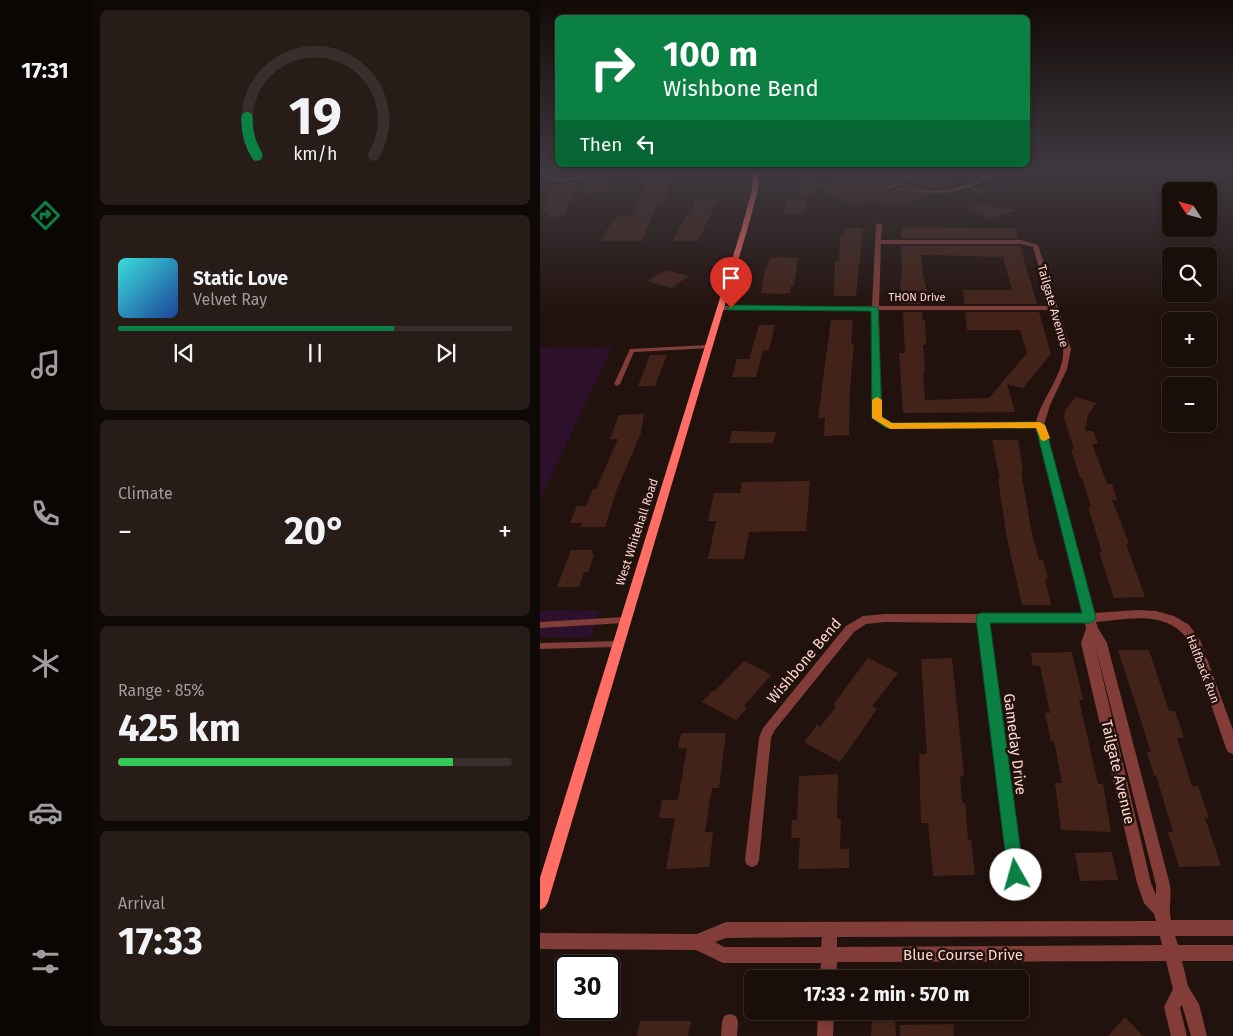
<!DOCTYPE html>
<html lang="en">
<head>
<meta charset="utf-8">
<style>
	body { margin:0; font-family:"Fira Sans",sans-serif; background:#271c18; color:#f1f3f6; height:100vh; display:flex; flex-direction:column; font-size:19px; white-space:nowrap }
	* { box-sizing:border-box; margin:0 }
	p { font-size:16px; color:#9f9c9c }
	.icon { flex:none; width:28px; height:28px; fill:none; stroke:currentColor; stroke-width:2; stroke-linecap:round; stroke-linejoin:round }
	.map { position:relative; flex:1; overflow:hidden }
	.sheet { display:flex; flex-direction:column; gap:10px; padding:10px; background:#0e0806; width:450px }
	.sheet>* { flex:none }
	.guide { position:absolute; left:15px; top:15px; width:475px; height:152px; border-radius:8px; box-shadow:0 2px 8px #0003,0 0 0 1px #382e2b; background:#0b8043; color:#fff; overflow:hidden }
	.needle { width:32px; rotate:306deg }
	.buttons { position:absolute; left:622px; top:182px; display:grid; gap:10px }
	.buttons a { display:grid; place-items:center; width:55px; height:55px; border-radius:8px; background:#1a0e0a; box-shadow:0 2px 8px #0003,0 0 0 1px #382e2b; font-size:25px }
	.speed { position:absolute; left:15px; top:955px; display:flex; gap:10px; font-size:25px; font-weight:700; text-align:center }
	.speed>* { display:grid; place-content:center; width:65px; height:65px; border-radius:50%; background:#1a0e0a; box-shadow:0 2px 8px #0003,0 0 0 1px #382e2b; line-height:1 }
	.speed .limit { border:2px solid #111; border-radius:8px; background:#fff; color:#111 }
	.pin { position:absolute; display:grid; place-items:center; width:42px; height:42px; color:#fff; margin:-51px -21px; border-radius:50% 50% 50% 0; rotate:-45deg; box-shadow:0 0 5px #0007 }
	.pin .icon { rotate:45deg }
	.me { position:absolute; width:55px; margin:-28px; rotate:353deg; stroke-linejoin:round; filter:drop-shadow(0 0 4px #0008) }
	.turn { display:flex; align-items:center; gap:18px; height:105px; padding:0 25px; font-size:22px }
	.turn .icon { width:65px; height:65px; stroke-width:2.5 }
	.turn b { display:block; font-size:35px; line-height:42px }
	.then { display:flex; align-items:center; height:48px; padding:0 25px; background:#0003; gap:10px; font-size:19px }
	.big { font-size:38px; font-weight:700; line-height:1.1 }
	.sheet .widget { flex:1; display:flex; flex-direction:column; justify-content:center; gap:8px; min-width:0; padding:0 18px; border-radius:8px; background:#271c18 }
	.sheet .dial { align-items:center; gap:0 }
	.dial svg { height:130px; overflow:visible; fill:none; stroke:#382e2b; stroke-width:7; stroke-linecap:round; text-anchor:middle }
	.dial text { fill:#f1f3f6; stroke:none }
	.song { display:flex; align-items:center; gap:15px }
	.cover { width:60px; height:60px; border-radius:8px; background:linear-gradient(135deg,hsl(180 70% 55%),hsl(220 70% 35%)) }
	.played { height:5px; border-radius:2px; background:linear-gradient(90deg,#0b8043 70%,#382e2b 70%) }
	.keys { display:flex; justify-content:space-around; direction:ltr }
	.heat { display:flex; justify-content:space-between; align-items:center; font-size:28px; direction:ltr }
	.charge { height:8px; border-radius:4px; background:linear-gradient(90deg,#34c759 85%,#382e2b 0) }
	.trip { position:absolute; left:204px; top:970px; width:285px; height:50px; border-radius:8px; background:#1a0e0a; box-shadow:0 2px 8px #0003,0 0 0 1px #382e2b; font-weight:700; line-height:50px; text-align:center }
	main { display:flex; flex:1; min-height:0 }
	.tab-bar { display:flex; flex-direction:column; width:90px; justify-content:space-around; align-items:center; background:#0a0604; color:#9f9c9c }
	.tab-bar .icon { width:35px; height:35px }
	.tab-bar .active { color:#0b8043 }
	.tab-bar b { font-size:22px; color:#f1f3f6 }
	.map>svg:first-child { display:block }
</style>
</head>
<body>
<main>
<nav class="tab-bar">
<b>17:31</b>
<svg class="icon active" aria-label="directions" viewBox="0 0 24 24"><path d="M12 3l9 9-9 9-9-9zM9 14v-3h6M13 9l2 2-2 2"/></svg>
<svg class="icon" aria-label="music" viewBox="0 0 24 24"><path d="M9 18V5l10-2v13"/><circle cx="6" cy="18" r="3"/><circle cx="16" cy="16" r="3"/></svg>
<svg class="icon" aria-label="phone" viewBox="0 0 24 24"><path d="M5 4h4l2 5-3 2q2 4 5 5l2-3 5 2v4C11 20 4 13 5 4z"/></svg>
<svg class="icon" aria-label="climate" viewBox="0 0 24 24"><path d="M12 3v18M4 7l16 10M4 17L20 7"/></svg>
<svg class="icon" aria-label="car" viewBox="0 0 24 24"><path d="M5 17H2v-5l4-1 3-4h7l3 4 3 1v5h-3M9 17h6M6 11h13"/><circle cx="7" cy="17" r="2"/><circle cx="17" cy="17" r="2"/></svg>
<svg class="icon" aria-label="filters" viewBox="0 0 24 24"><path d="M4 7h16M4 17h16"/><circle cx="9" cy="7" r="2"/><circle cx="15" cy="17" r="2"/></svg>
</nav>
<section class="sheet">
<div class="widget dial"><svg viewBox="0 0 100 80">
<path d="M14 69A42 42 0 1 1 86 69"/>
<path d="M14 69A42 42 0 0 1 8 46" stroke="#0b8043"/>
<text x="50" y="56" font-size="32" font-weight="700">19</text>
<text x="50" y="72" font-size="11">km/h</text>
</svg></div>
<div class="widget">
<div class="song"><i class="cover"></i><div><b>Static Love</b><p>Velvet Ray</p></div></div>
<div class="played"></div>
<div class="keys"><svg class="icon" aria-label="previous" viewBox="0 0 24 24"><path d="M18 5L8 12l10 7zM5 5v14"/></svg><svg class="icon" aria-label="pause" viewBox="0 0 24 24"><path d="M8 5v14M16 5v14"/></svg><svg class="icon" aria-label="next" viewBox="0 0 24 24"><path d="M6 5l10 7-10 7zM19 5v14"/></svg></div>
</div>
<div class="widget"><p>Climate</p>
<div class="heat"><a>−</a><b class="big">20°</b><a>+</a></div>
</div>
<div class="widget"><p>Range · 85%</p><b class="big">425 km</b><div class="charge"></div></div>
<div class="widget"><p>Arrival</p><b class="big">17:33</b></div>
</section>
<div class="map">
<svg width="693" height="1036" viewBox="0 0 693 1036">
	<rect width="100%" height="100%" fill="#22120d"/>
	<!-- green -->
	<path fill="#2c102c" d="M 72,347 L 0,500 L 0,348 Z
		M 0,610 L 59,611 L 51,637 L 0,637 Z"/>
	<!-- building -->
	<path fill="#432319" d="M 339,170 L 397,170 L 419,179 L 400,186 L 404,188 L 391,188 L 364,181 L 374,178 L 373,174 L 355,177 Z
		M 329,172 L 353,183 L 342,187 L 343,191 L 362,187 L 392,195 L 360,205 L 360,203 L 347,207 L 333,200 L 316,205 L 306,202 L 276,187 L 274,196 L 257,196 L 262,180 L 279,180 L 277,186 Z
		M 121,173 L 120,179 L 134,178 L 123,203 L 118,203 L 116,208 L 102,241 L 60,241 L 75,217 L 93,216 L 100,201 L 105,174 Z
		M 69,176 L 67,192 L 42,194 L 47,179 Z
		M 38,183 L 24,216 L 6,217 L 9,211 L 2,212 L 6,203 L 4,204 L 15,184 Z
		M 155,199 L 178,199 L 158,241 L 132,241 L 147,214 L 152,214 Z
		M 247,199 L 267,199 L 263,215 L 243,214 Z
		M 441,204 L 476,210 L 449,220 L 426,208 Z
		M 359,227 L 476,228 L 478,238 L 361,238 L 362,228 Z
		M 305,228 L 323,228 L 316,296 L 294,296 L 295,262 L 299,262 L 300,236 L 304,236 Z
		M 361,246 L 480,246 L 497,304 L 424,304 L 423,290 L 472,290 L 463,257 L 394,255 L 381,255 L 383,275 L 388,296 L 381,296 L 381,304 L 363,304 L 360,284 L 362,271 Z
		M 237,257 L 258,258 L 254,286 L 251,286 L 250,293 L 243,293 L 243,294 L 221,293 L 224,274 L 229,261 L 232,258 Z
		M 126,270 L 149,276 L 131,288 L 107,281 Z
		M 363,312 L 382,312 L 383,320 L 385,320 L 386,345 L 383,345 L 385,371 L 383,371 L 385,400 L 449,398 L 487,353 L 480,330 L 427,330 L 425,312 L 499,312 L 511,354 L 483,388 L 467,384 L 475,412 L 363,413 L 359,353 L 365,353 Z
		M 291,320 L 313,320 L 311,344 L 314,344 L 310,387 L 309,435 L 284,436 L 285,418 L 278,418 Z
		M 219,325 L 235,325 L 229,350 L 223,350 L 216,377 L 192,377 L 197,359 L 209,359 Z
		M 110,355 L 127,355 L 115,386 L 98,386 Z
		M 536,397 L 556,403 L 548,415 L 545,431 L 553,431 L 558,444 L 552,444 L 567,484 L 572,484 L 577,500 L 572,500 L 589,543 L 586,544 L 605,597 L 574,598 L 559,552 L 562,552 L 548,507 L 551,507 L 542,478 L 540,478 L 531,449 L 534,449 L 524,418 L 525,410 Z
		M 104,414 L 101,433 L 77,489 L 65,527 L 40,527 L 42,523 L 30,523 L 37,506 L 46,506 L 53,489 L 56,489 L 78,439 L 70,439 L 79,415 Z
		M 192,431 L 236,432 L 233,443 L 189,443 Z
		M 452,440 L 478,440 L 483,471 L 481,471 L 491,529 L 499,560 L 503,560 L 508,579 L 505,579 L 511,605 L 482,605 L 467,538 L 458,479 L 460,479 Z
		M 270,481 L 266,531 L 209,532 L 204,559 L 168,559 L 176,521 L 168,521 L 174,493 L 200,493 L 202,482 Z
		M 31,550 L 53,550 L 52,555 L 54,555 L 48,573 L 44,572 L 39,587 L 17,587 Z
		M 578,650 L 609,650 L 629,711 L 635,711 L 644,738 L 637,738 L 652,786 L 658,786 L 669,818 L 665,818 L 681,866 L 639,867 L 628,832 L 633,832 L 616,775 L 614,775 L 607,752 L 611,752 Z
		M 532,652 L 543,700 L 539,700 L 558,784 L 563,784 L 571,832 L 521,830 L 515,783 L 522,783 L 514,741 L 511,741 L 505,713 L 510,713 L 500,666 L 493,666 L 491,653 Z
		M 328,658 L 358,673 L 332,706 L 337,709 L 300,762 L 264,742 L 277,725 L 280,727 L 296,707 L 293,705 Z
		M 412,658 L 424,776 L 420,776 L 422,803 L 425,803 L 428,840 L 431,839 L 435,875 L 393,876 L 388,823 L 381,823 L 379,754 L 387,754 L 381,659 Z
		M 204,661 L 231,675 L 204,706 L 207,708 L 196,720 L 162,702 L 173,690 L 175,691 Z
		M 141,733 L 186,733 L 179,788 L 172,788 L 165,832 L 173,832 L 169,867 L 126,869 L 135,818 L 119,818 L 122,800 L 138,800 L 147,748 L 138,748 Z
		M 298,774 L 297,819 L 301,819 L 300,849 L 309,849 L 309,868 L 258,869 L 260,838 L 251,838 L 252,820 L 257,820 L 259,776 Z
		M 572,852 L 578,880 L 540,881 L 535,853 Z
		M 585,1017 L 603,1036 L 568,1036 Z
		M 355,1019 L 356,1036 L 331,1036 L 332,1020 Z
		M 100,1021 L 151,1021 L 148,1036 L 97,1036 Z
		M 413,1024 L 414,1036 L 360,1036 L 360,1025 Z"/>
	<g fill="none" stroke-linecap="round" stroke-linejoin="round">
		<!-- service -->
		<path fill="#823d38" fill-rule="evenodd" d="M 48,170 L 52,170 C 39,184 17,180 0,180 L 0,178 C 15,177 36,182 48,170 Z
			M 330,170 L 335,170 L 355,179 L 372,175 L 372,177 L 358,181 C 392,196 409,192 444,178 L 435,175 L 432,170 L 436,170 L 437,173 L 447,177 L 456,173 L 455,170 L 459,170 L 460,173 L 456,176 L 431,186 L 443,191 L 443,193 L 441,193 L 428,187 L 411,192 L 401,193 L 390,193 L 379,191 L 362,185 L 344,190 L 344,188 L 358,183 Z
			M 169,345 L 171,346 L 171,348 L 94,352 L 80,384 L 77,386 L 74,384 L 90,349 Z
			M 84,617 L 87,618 L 88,620 L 87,622 L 84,623 L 0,628 L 0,622 Z
			M 77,641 L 80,642 L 81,644 L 80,646 L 77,647 L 0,649 L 0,643 Z"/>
		<!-- minor -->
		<path fill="#823d38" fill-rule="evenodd" d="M 339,223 L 342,225 L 341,240 L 481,240 L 498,245 L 531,349 L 527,369 L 510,405 L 504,425 L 554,613 L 597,610 L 616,611 L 634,616 L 649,625 L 660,640 L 693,730 L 693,754 L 688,752 L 686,748 L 649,641 C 627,609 588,619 556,622 L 558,628 L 567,643 L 630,885 C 632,898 628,908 631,920 L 693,920 L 693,936 L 635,936 L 638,945 L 693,945 L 693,961 L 642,961 L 648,986 L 659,1004 L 667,1036 L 651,1036 L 642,1005 L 640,1008 L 647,1036 L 631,1036 L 624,1007 L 633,989 L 626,961 L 297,962 L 296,979 L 280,979 L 281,963 L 183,963 L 156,950 L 0,949 L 0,933 L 157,934 L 186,922 L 616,921 L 614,914 L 604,903 L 597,883 L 541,643 L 546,629 L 545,622 L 448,623 L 483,875 L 481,880 L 476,882 L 471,880 L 469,875 L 437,623 L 345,622 L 326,624 L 314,632 L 234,731 L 231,738 L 219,860 L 217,865 L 212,867 L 207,865 L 205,860 L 219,738 L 223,728 L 306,626 L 323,616 L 345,614 L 542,614 L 496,428 L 347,428 L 333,418 L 331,310 L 181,310 L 177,308 L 181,306 L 332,306 L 336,225 ZM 341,244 L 481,244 L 493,247 L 510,306 L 339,306 ZM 339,310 L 512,310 C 515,322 521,336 523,348 C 526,372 501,399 496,422 L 352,423 L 341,417 ZM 554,641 L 616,885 L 616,895 L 611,883 ZM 620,936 L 622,945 L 297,947 L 297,937 ZM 282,937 L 281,947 L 184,947 L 175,942 L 186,938 Z
			M 278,1011 L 294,1011 L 293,1036 L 277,1036 Z
			M 190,1014 L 196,1016 L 198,1022 L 197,1036 L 181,1036 L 182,1022 L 184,1016 Z"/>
		<!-- tertiary -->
		<path fill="#823d38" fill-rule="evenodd" d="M 0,170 L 31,170 L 28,172 L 0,173 Z"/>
		<!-- secondary -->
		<path fill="#ff6e65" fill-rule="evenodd" d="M 213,170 L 219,170 L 218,190 L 208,227 L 8,902 L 5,907 L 0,910 L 0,878 L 202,227 L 212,190 Z"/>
	</g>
	<!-- sky -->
	<linearGradient id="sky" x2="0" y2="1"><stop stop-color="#130a07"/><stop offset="0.54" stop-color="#3e3940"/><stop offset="1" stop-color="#3e3940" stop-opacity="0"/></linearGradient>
	<rect width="693" height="315" fill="url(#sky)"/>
	<!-- route -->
	<path fill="#0b8043" stroke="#07532c" d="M 191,305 L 338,307 L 342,417 L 352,423 L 500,422 L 505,425 L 556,618 L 554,621 L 550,623 L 450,623 L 484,875 L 482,881 L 476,884 L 470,881 L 468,875 L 436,618 L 438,614 L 442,613 L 542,613 L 496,428 L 346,428 L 332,418 L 331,311 L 188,310 L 187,308 Z"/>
	<!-- slow -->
	<path fill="#f59e0b" d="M 337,397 L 342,400 L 342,417 L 352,423 L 500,422 L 505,425 L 510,438 L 504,441 L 501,440 L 496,428 L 350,429 L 332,418 L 332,400 Z"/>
	<g text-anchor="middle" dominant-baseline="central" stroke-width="5" stroke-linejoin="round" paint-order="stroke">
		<!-- far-street labels -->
		<g font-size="11" fill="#ffd5ce" stroke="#22120d">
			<text x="377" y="297">THON Drive</text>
		</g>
		<!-- street labels -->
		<g font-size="12" fill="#ffd5ce" stroke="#22120d">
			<text transform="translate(513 306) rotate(74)">Tailgate Avenue</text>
			<text transform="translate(97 532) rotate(-72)">West Whitehall Road</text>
			<text transform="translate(663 669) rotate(69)">Halfback Run</text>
		</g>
		<!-- near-street labels -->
		<g font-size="15" fill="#ffd5ce" stroke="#22120d">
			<text transform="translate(264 661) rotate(-50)">Wishbone Bend</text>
			<text transform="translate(475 744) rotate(83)">Gameday Drive</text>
			<text transform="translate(578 772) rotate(77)">Tailgate Avenue</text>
			<text x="423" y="955">Blue Course Drive</text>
		</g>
	</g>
</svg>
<div class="buttons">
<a><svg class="needle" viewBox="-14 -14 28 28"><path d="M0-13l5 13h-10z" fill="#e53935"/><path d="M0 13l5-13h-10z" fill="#9f9c9c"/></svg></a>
<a><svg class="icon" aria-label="search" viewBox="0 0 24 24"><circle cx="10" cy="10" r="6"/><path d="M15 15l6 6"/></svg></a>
<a>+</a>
<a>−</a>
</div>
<div class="speed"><div class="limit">30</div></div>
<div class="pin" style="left:191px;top:308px;background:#d93025"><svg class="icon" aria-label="arrive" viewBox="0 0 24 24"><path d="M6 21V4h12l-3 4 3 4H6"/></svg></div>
<svg class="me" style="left:476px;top:875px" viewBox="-20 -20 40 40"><circle r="19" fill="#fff"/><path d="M0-13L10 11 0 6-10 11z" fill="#0b8043"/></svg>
<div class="trip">17:33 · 2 min · 570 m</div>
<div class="guide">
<div class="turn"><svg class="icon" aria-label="right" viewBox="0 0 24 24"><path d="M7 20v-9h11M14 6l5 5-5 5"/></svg><div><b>100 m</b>Wishbone Bend</div></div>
<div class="then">Then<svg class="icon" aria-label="left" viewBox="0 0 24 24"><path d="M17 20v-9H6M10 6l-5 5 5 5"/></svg></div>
</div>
</div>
</main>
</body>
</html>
